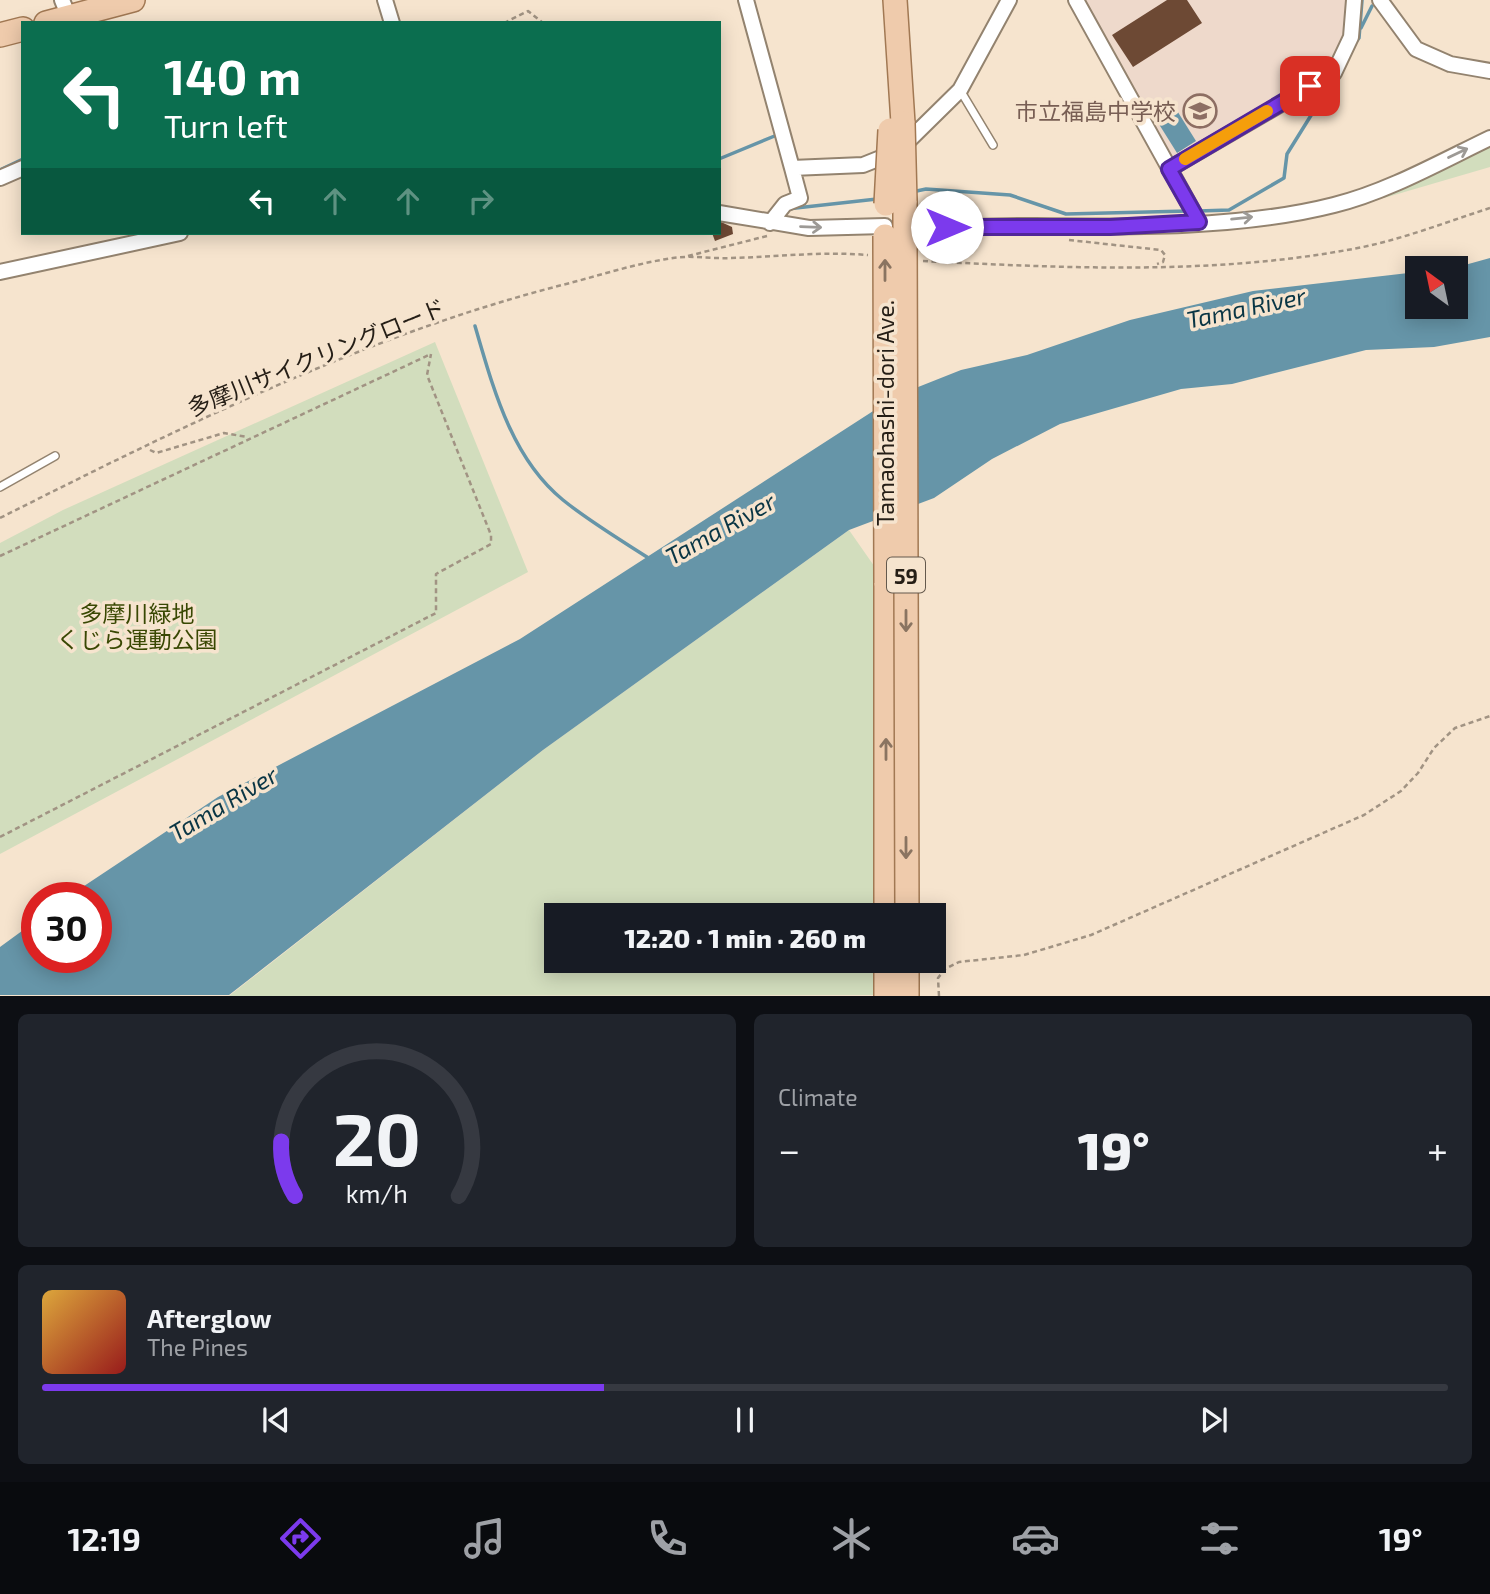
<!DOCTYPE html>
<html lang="en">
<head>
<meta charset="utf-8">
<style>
	body { margin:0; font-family:"Exo 2","Noto Sans JP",sans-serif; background:#20242c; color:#f1f3f6; height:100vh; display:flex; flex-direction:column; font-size:26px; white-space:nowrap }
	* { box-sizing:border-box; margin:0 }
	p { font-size:23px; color:#9ea1a6 }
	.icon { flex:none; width:38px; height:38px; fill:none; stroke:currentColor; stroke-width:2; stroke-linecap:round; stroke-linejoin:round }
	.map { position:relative; height:996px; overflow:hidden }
	.panel { display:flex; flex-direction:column; gap:18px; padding:18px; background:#0d0f14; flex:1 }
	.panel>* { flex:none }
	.hud { position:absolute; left:21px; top:21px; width:700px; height:214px; border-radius:0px; box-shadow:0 4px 18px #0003; background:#0b6e4f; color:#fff; overflow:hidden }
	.needle { width:46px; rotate:327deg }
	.buttons { position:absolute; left:1405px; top:256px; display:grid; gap:14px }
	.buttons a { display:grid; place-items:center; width:63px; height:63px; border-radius:0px; background:#171b24; box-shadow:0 4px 18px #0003; font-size:35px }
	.speed { position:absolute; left:21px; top:882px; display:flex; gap:14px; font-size:35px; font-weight:700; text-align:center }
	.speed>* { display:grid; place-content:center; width:91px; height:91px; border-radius:50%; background:#171b24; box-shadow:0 4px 18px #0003; line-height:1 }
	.speed .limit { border:10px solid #d22; background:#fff; color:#111 }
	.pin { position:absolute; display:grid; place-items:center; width:60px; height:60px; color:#fff; margin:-30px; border-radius:14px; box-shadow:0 4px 10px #0006 }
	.me { position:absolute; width:77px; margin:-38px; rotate:90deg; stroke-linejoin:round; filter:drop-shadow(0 0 5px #0008) }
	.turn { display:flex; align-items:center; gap:24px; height:147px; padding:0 28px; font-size:32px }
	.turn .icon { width:91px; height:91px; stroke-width:2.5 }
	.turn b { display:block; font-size:49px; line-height:60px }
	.lanes { display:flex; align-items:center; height:66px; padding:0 28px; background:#0003; justify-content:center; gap:35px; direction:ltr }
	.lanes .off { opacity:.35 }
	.big { font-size:52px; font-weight:800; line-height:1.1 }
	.panel .widget { flex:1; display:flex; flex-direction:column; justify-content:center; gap:10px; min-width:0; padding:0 24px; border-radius:10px; background:#20242c }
	.panel .dial { align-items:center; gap:0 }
	.dial svg { height:182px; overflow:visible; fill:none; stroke:#363941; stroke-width:7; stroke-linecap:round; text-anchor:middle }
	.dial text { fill:#f1f3f6; stroke:none }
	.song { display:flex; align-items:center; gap:21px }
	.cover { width:84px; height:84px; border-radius:10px; background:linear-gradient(135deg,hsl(40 70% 55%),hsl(0 70% 35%)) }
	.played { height:7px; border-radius:4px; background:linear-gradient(90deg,#7c3aed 40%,#363941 40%) }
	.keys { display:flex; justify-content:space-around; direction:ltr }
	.heat { display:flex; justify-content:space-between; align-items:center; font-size:38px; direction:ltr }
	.panel .tiles { flex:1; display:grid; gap:18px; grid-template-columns:1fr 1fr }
	.widget:last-child { grid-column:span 2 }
	.trip { position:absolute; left:544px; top:903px; width:402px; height:70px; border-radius:0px; background:#171b24; box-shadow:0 4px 18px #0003; font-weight:800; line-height:70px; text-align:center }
	.tabs { display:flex; height:112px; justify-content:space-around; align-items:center; background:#090b0e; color:#9ea1a6 }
	.tabs .icon { width:49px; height:49px }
	.tabs .selected { color:#7c3aed }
	.tabs b { font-size:32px; color:#f1f3f6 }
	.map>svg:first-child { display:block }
</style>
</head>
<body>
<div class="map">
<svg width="1490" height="996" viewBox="0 0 1490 996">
	<rect width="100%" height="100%" fill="#f6e4ce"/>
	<!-- education -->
	<path fill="#eed9cb" d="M 1080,0 L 1348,0 L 1346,32 L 1330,65 L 1176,160 L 1169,157 Z"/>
	<!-- green -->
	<path fill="#d2ddbd" d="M 1490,145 L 1490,167 L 1384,198 L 1383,193 Z
		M 435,342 L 528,572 L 0,854 L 0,543 L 63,510 Z
		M 849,530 L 886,583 L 886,915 L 556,915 L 556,961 L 886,961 L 886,995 L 229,996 L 543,750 Z"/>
	<!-- water -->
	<path fill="#6695a8" d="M 1171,101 L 1196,141 L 1177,153 L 1152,113 Z
		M 1490,258 L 1490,337 L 1434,347 L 1366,350 L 1232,384 L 1181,389 L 1060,424 L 992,459 L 934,498 L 849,530 L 543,750 L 229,995 L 0,995 L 0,947 L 37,920 L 37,957 L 96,957 L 96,898 L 66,898 L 218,797 L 520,639 L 898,395 L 961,370 L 1027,355 L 1130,320 L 1253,291 L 1417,272 L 1418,306 L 1456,306 L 1454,268 Z"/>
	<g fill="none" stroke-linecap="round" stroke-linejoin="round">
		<!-- stream -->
		<path stroke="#6695a8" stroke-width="3.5" d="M 1361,28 L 1372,6
			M 1355,43 L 1359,38 L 1362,0
			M 719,159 L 777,135
			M 0,170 L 23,159
			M 912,192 L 926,189 L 1010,195 L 1066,214 L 1188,211
			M 787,209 L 877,199
			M 1199,211 L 1229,210 L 1284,178 L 1287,154 L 1333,80
			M 475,326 C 493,387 511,458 563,500 C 589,521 619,539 647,557"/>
	</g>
	<!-- building -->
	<path fill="#6d4934" d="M 1167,0 L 1187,0 L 1202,23 L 1133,67 L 1112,35 Z
		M 721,222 L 732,227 L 733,234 L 715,241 L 712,233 L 719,233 Z"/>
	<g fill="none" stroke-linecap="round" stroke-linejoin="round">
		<defs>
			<path id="lane" d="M 960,90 L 993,145
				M 0,487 L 55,456"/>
			<path id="street" d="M 62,0 L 69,17
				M 385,0 L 392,23
				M 746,0 L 792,168
				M 1076,0 L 1199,222
				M 1380,0 L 1416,49 L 1450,64 L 1490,71
				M 1169,169 L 1334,73 L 1351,37 L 1354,0
				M 0,178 L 23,168
				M 719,213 L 809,228 L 885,226
				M 770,223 L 785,204 L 800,198 L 792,168 L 863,165 L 898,151 L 960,90 L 1009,0
				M 905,224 C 945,229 986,226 1027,226 C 1124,227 1240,229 1334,205 C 1387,192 1440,162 1490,138
				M 0,272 L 180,233"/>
			<path id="primary" d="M 895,0 L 903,123
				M 46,23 L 133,0
				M 0,35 L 23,29
				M 905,234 L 905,201
				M 886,583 L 886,915
				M 886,961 L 886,996
				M 907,961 L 907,996"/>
		</defs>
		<!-- lane casing -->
		<use href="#lane" stroke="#93836f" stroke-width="10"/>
		<!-- street casing -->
		<use href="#street" stroke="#93836f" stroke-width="18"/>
		<!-- primary casing -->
		<use href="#primary" stroke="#a17853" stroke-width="26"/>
		<!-- path -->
		<path stroke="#a19383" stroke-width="2.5" stroke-dasharray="5 3.5" stroke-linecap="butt" d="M 504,23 L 528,11 L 543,23
			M 1069,240 L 1161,250 L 1165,255 L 1163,262 L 1157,264
			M 688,256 L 767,236
			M 923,261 C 1063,268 1209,275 1347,250 C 1396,242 1443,223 1490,208
			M 150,450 L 156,453 L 224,433 L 247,437
			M 0,518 C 183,426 370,333 570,283 C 604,274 638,263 673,258 C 692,255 711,259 731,258 C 777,257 821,251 868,255
			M 0,556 L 431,354
			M 0,837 L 436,613 L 436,574 L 491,544 L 491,535 L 427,375 L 431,354
			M 939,996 L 938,978 L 945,969 L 959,962 L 1024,955 L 1091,935 L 1364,815 L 1401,791 L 1418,773 L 1434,748 L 1455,728 L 1490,716"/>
		<!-- lane -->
		<use href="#lane" stroke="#fff" stroke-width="7"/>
		<!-- street -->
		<use href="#street" stroke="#fff" stroke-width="14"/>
		<!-- primary -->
		<use href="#primary" stroke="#efcbac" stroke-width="23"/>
		<defs>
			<path id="primary-bridge" d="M 903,123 L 905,201
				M 886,204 L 890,130
				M 905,234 L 907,915
				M 885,236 L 886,583"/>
		</defs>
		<!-- primary-bridge casing -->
		<use href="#primary-bridge" stroke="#a17853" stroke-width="26" stroke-linecap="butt"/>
		<!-- primary-bridge -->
		<use href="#primary-bridge" stroke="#efcbac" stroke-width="23"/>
	</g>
	<!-- one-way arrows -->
	<defs><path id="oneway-shaft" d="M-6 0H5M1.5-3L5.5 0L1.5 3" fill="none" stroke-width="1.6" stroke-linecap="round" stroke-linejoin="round" transform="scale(1.75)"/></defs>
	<g stroke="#9d9a96">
		<use href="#oneway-shaft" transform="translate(1458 153) rotate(-25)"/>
		<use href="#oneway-shaft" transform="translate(1242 218) rotate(-6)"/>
		<use href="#oneway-shaft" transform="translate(811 227) rotate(2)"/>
	</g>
	<g stroke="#8a7461">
		<use href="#oneway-shaft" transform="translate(885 270) rotate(-90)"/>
		<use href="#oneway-shaft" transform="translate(906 621) rotate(90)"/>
		<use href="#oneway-shaft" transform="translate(886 749) rotate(-90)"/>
		<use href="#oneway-shaft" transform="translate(906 848) rotate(90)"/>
	</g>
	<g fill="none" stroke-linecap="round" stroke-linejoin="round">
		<defs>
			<path id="route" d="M 947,227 L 1110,227 L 1199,222 L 1169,169 L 1310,86"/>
		</defs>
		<!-- route casing -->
		<use href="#route" stroke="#51269a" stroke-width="18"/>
		<!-- route -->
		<use href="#route" stroke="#7c3aed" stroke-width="12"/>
		<!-- slow -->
		<path stroke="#f59e0b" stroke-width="12" d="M 1185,159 L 1267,111"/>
	</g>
	<!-- icons -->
	<defs>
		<symbol id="school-ring" viewBox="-11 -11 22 22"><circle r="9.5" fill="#f6e4ce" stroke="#8d6e63" stroke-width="1.5"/><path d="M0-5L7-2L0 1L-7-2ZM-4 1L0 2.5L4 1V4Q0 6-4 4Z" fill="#8d6e63"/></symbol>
	</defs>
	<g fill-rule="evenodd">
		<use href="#school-ring" x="1181" y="92" width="38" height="38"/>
	</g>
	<g text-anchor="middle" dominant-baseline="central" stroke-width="7" stroke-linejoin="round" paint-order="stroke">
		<!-- shield labels -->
		<rect fill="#f6e4ce" stroke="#64594d" stroke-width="2" x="887" y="557.5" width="38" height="35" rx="5"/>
		<g font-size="21" font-weight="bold" fill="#251e16">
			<text x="906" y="575">59</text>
		</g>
		<!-- education labels -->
		<g font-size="23" fill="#785e54" stroke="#f6e4ce" text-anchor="end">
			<text x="1176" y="111">市立福島中学校</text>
		</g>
		<!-- street labels -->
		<g font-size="23" fill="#251e16" stroke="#f6e4ce">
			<text transform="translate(316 357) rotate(-22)">多摩川サイクリングロード</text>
			<text transform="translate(885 413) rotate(-90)">Tamaohashi-dori Ave.</text>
		</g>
		<!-- park labels -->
		<g font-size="23" fill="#394803" stroke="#f6e4ce">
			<text x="137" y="613">多摩川緑地<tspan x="137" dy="26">くじら運動公園</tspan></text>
		</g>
		<!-- water labels -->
		<g font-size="24" font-style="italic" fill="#093544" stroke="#f6e4ce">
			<text transform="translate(1246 307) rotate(-12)">Tama River</text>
			<text transform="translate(720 528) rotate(-29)">Tama River</text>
			<text transform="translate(223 803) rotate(-31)">Tama River</text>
		</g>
	</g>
</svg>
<div class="buttons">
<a><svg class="needle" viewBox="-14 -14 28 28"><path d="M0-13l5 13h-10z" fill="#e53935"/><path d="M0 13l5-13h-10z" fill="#9ea1a6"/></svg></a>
</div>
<div class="speed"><div class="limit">30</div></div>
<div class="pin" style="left:1310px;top:86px;background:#d93025"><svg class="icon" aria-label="arrive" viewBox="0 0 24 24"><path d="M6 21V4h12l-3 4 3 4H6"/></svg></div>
<svg class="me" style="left:947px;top:227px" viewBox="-20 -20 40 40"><circle r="19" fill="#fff"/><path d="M0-13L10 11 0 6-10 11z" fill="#7c3aed"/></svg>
<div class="trip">12:20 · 1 min · 260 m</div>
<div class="hud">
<div class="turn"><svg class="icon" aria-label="left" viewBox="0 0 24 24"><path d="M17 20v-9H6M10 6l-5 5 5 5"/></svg><div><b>140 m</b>Turn left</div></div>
<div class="lanes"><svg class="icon" aria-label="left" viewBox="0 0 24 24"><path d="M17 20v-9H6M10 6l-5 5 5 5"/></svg><svg class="icon off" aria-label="ahead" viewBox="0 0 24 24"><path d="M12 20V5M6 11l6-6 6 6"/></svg><svg class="icon off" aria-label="ahead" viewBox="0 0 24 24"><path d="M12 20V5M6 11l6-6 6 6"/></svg><svg class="icon off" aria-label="right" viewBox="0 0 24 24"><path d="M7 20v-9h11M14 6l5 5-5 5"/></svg></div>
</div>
</div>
<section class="panel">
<div class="tiles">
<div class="widget dial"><svg viewBox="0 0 100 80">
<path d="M14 69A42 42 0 1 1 86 69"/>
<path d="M14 69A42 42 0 0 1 8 45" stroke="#7c3aed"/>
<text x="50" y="56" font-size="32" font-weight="700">20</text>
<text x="50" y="72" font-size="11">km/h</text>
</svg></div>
<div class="widget"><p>Climate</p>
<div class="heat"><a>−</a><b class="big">19°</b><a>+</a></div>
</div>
<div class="widget">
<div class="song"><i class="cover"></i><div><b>Afterglow</b><p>The Pines</p></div></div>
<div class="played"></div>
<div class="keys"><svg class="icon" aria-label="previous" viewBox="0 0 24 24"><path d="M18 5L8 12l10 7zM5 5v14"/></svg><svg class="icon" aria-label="pause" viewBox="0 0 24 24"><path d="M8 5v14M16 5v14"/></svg><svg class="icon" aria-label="next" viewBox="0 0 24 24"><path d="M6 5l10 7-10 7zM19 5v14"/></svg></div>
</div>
</div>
</section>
<nav class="tabs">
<b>12:19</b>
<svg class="icon selected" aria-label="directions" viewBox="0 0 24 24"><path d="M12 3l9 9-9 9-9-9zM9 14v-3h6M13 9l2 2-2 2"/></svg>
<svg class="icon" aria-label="music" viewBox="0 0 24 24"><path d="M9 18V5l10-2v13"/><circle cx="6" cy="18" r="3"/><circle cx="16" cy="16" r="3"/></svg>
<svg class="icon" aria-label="phone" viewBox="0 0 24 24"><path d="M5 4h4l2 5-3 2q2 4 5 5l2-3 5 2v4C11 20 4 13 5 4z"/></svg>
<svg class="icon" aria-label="climate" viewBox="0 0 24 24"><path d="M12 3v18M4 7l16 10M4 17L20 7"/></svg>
<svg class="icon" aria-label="car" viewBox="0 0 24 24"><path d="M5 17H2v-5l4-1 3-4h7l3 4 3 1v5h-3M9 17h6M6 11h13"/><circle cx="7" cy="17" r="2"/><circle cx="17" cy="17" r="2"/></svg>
<svg class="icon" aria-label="filters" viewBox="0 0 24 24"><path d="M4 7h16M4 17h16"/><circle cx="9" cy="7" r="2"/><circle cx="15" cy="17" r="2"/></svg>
<b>19°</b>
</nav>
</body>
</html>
